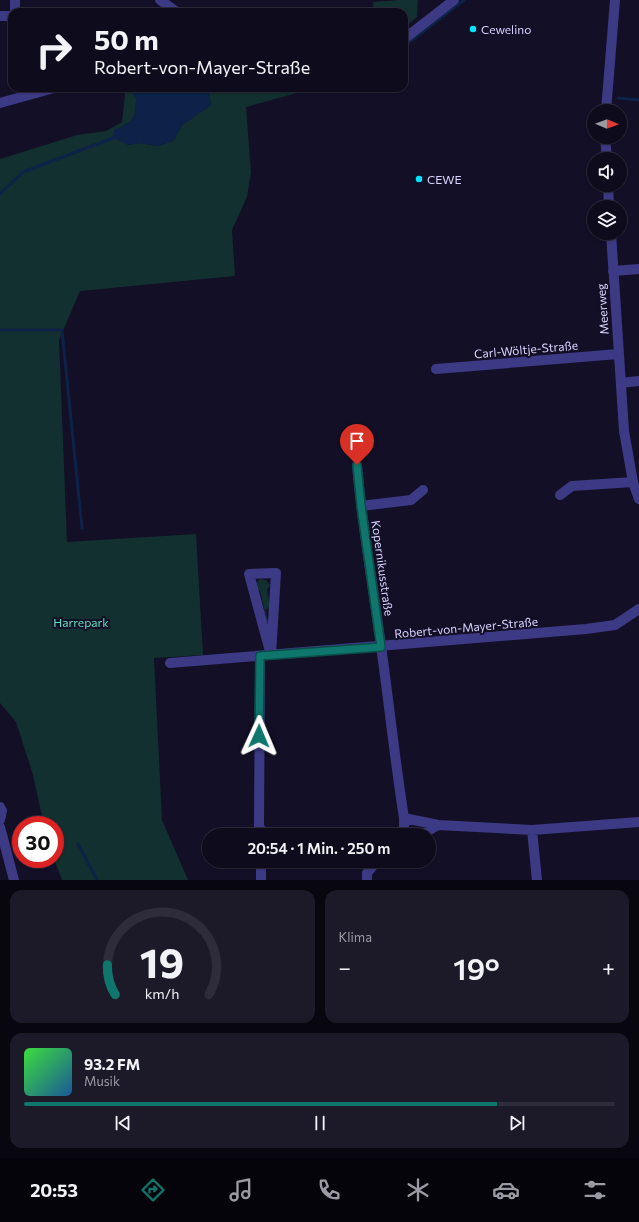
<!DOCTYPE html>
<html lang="de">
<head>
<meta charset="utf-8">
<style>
	body { margin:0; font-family:Commissioner,sans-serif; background:#1c1929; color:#f1f3f6; height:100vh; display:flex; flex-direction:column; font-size:15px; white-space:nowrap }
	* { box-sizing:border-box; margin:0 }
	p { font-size:13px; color:#9b9ba3 }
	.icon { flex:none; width:22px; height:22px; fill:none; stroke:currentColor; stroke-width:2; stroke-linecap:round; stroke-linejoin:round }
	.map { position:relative; height:880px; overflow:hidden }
	.drawer { display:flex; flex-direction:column; gap:10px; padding:10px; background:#08060f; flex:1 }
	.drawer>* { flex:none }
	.top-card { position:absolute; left:8px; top:8px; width:400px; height:84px; border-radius:12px; box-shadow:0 1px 3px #0004,0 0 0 1px #2e2b3b; background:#0e0b1c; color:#f1f3f6; overflow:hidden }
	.needle { width:26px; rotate:91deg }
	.fabs { position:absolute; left:587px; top:104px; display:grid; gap:8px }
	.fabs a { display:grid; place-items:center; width:40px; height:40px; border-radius:50%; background:#0e0b1c; box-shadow:0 1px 3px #0004,0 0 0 1px #2e2b3b; font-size:20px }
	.speed { position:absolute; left:12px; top:816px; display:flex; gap:8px; font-size:20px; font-weight:700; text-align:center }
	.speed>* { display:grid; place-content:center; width:52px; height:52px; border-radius:50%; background:#0e0b1c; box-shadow:0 1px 3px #0004,0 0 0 1px #2e2b3b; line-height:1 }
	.speed .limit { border:6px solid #d22; background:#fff; color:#111 }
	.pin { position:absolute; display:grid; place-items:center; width:34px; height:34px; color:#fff; margin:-41px -17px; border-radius:50% 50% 50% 0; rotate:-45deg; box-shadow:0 0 4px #0007 }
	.pin .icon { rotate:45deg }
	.me { position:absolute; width:44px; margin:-22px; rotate:1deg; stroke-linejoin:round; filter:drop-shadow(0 0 3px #0008) }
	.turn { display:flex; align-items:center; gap:14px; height:84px; padding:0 20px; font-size:18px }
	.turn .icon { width:52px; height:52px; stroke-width:2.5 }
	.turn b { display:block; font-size:28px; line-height:34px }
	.big { font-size:30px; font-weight:600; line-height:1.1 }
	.drawer .widget { flex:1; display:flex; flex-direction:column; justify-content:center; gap:6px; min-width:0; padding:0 14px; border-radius:12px; background:#1c1929 }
	.drawer .dial { align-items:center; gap:0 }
	.dial svg { height:104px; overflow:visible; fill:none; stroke:#2e2b3b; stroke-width:7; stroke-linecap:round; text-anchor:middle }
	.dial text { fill:#f1f3f6; stroke:none }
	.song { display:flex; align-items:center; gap:12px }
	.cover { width:48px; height:48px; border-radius:6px; background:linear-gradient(135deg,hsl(120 70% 55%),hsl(210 70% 35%)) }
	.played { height:4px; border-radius:2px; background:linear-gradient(90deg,#0f766e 80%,#2e2b3b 80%) }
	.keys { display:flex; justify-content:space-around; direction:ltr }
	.heat { display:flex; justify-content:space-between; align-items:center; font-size:22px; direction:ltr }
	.drawer .tiles { flex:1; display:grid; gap:10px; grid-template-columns:1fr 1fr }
	.widget:last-child { grid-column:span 2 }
	.trip { position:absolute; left:202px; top:828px; width:234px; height:40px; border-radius:20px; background:#0e0b1c; box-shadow:0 1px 3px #0004,0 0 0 1px #2e2b3b; font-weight:600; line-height:40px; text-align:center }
	.tabs { display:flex; height:64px; justify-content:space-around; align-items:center; background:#06040b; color:#9b9ba3 }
	.tabs .icon { width:28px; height:28px }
	.tabs .on { color:#0f766e }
	.tabs b { font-size:18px; color:#f1f3f6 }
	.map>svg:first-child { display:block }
</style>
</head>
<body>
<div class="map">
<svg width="639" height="880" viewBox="0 0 639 880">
	<rect width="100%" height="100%" fill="#130f26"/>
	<!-- green -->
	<path fill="#12302f" d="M 399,0 L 418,0 L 417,17 L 404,28 L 404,12 L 374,12 L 373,2 Z
		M 124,88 L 128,88 L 136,98 C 136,118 133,123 114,130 L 128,145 L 139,143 L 158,146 L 174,140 L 182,125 L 211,105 L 208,88 L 315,88 L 246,107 L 251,172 L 247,197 L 232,230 L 235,276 L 80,291 L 59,340 L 67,542 L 196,534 L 203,655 L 154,658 L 162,820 L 188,880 L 62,880 L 54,859 L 55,825 L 44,825 L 33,775 L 16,722 L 0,703 L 0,159 L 77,135 L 106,131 L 122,122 L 125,95 Z
		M 260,579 L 266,580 L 270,585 L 267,590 L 270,606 L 266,610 C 266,618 270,622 269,629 L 260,591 L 256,588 L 256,583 Z"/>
	<!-- water -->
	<path fill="#0c2248" d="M 128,88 L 208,88 L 211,105 L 182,125 L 174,140 L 158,146 L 139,143 L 128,145 L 113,138 L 114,130 C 133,123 136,118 136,98 Z"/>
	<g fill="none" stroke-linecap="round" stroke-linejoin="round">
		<!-- stream -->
		<path stroke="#0c2248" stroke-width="3" d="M 404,46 L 464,0
			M 618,98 L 639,100
			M 0,194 L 23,172 L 113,138
			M 0,330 L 62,330 L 82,528
			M 78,844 L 97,880"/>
		<!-- minor -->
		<path stroke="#3d3a85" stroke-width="10" d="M 160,0 L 177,12
			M 15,12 L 15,0
			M 0,16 L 12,16
			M 404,39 L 454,0
			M 0,103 L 54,88
			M 606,111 L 615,0
			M 605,137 L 607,159
			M 608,185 L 609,207
			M 611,233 L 624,431 L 633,482 L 639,499
			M 613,271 L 639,269
			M 436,369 L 618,354
			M 621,383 L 639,381
			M 357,465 C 362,525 373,585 381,646 C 389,703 395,761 404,818 L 438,825 L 532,830 L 639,822
			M 560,495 L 572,486 L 633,482
			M 361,506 L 411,500 L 423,490
			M 276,573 L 271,655 L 249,574 Z
			M 260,656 L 259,827 L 266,835
			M 170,663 L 586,629 L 615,625 L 639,609
			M 0,807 L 2,811 L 0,820
			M 404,818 L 404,835
			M 0,827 L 14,880
			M 532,830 L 537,880
			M 421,835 L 438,825
			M 261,880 L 261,861
			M 367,880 L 367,873 L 377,861"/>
	</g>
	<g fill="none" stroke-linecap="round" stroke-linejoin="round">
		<defs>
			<path id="route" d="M 259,736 L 260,656 L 381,647 L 361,506 L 357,465"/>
		</defs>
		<!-- route casing -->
		<use href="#route" stroke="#0a4d48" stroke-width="10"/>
		<!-- route -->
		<use href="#route" stroke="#0f766e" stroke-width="7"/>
	</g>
	<!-- markers -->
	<g fill="#00e5ff" stroke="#130f26" stroke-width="1.5">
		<circle cx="473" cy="29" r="4"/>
		<circle cx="419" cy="179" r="4"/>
	</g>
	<g text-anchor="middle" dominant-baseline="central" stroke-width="4" stroke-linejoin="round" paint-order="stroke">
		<!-- poi labels -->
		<g font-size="12" fill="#d9d4ff" stroke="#130f26" text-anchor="start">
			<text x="481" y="29">Cewelino</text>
			<text x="427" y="179">CEWE</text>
		</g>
		<!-- street labels -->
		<g font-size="12" fill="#d9d4ff" stroke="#130f26">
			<text transform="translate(602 309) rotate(-94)">Meerweg</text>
			<text transform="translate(526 349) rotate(-5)">Carl-Wöltje-Straße</text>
			<text transform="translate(383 568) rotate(82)">Kopernikusstraße</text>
			<text transform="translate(466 627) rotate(-5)">Robert-von-Mayer-Straße</text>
		</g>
		<!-- park labels -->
		<g font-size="12" fill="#5fe0c0" stroke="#130f26">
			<text x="81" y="622">Harrepark</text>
		</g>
	</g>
</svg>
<div class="fabs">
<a><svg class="needle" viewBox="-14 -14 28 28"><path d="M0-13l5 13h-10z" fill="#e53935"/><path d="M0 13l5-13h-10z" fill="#9b9ba3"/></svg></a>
<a><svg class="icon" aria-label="sound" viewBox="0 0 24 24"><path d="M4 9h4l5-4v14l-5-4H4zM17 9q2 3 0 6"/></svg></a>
<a><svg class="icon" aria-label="layers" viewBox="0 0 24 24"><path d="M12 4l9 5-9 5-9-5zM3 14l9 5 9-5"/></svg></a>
</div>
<div class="speed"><div class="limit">30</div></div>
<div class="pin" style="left:357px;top:465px;background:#d93025"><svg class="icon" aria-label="arrive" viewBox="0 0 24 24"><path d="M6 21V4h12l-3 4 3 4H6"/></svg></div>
<svg class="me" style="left:259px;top:736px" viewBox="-20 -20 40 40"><path d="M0-17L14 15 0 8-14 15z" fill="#0f766e" stroke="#fff" stroke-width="4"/></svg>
<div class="trip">20:54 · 1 Min. · 250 m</div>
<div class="top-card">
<div class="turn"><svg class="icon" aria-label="right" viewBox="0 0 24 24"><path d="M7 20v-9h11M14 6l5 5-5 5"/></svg><div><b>50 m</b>Robert-von-Mayer-Straße</div></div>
</div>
</div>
<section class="drawer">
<div class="tiles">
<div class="widget dial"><svg viewBox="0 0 100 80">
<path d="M14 69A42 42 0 1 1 86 69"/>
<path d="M14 69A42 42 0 0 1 8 46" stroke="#0f766e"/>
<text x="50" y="56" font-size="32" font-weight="700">19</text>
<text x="50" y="72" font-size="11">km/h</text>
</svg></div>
<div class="widget"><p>Klima</p>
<div class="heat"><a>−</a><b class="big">19°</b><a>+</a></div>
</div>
<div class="widget">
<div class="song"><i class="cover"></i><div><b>93.2 FM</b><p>Musik</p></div></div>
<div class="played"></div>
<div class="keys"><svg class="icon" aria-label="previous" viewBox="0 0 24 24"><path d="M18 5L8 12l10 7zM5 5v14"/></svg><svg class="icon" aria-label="pause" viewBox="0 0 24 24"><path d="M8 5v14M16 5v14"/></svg><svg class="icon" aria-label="next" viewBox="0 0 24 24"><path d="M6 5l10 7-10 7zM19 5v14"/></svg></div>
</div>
</div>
</section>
<nav class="tabs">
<b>20:53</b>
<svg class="icon on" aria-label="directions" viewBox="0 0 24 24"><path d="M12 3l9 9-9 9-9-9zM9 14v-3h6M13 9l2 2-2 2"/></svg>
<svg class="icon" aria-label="music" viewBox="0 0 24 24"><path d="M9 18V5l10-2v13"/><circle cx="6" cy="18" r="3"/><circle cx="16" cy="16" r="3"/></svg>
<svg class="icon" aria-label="phone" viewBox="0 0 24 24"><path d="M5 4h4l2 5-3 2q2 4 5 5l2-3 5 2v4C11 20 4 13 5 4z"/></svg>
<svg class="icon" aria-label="climate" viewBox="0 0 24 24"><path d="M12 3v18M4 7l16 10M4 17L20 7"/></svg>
<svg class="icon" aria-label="car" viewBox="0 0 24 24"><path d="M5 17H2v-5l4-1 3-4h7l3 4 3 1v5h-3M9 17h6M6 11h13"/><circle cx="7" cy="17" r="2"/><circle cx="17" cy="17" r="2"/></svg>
<svg class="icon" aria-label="filters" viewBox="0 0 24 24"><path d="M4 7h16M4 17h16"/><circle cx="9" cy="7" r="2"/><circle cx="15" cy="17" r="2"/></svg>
</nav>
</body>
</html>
